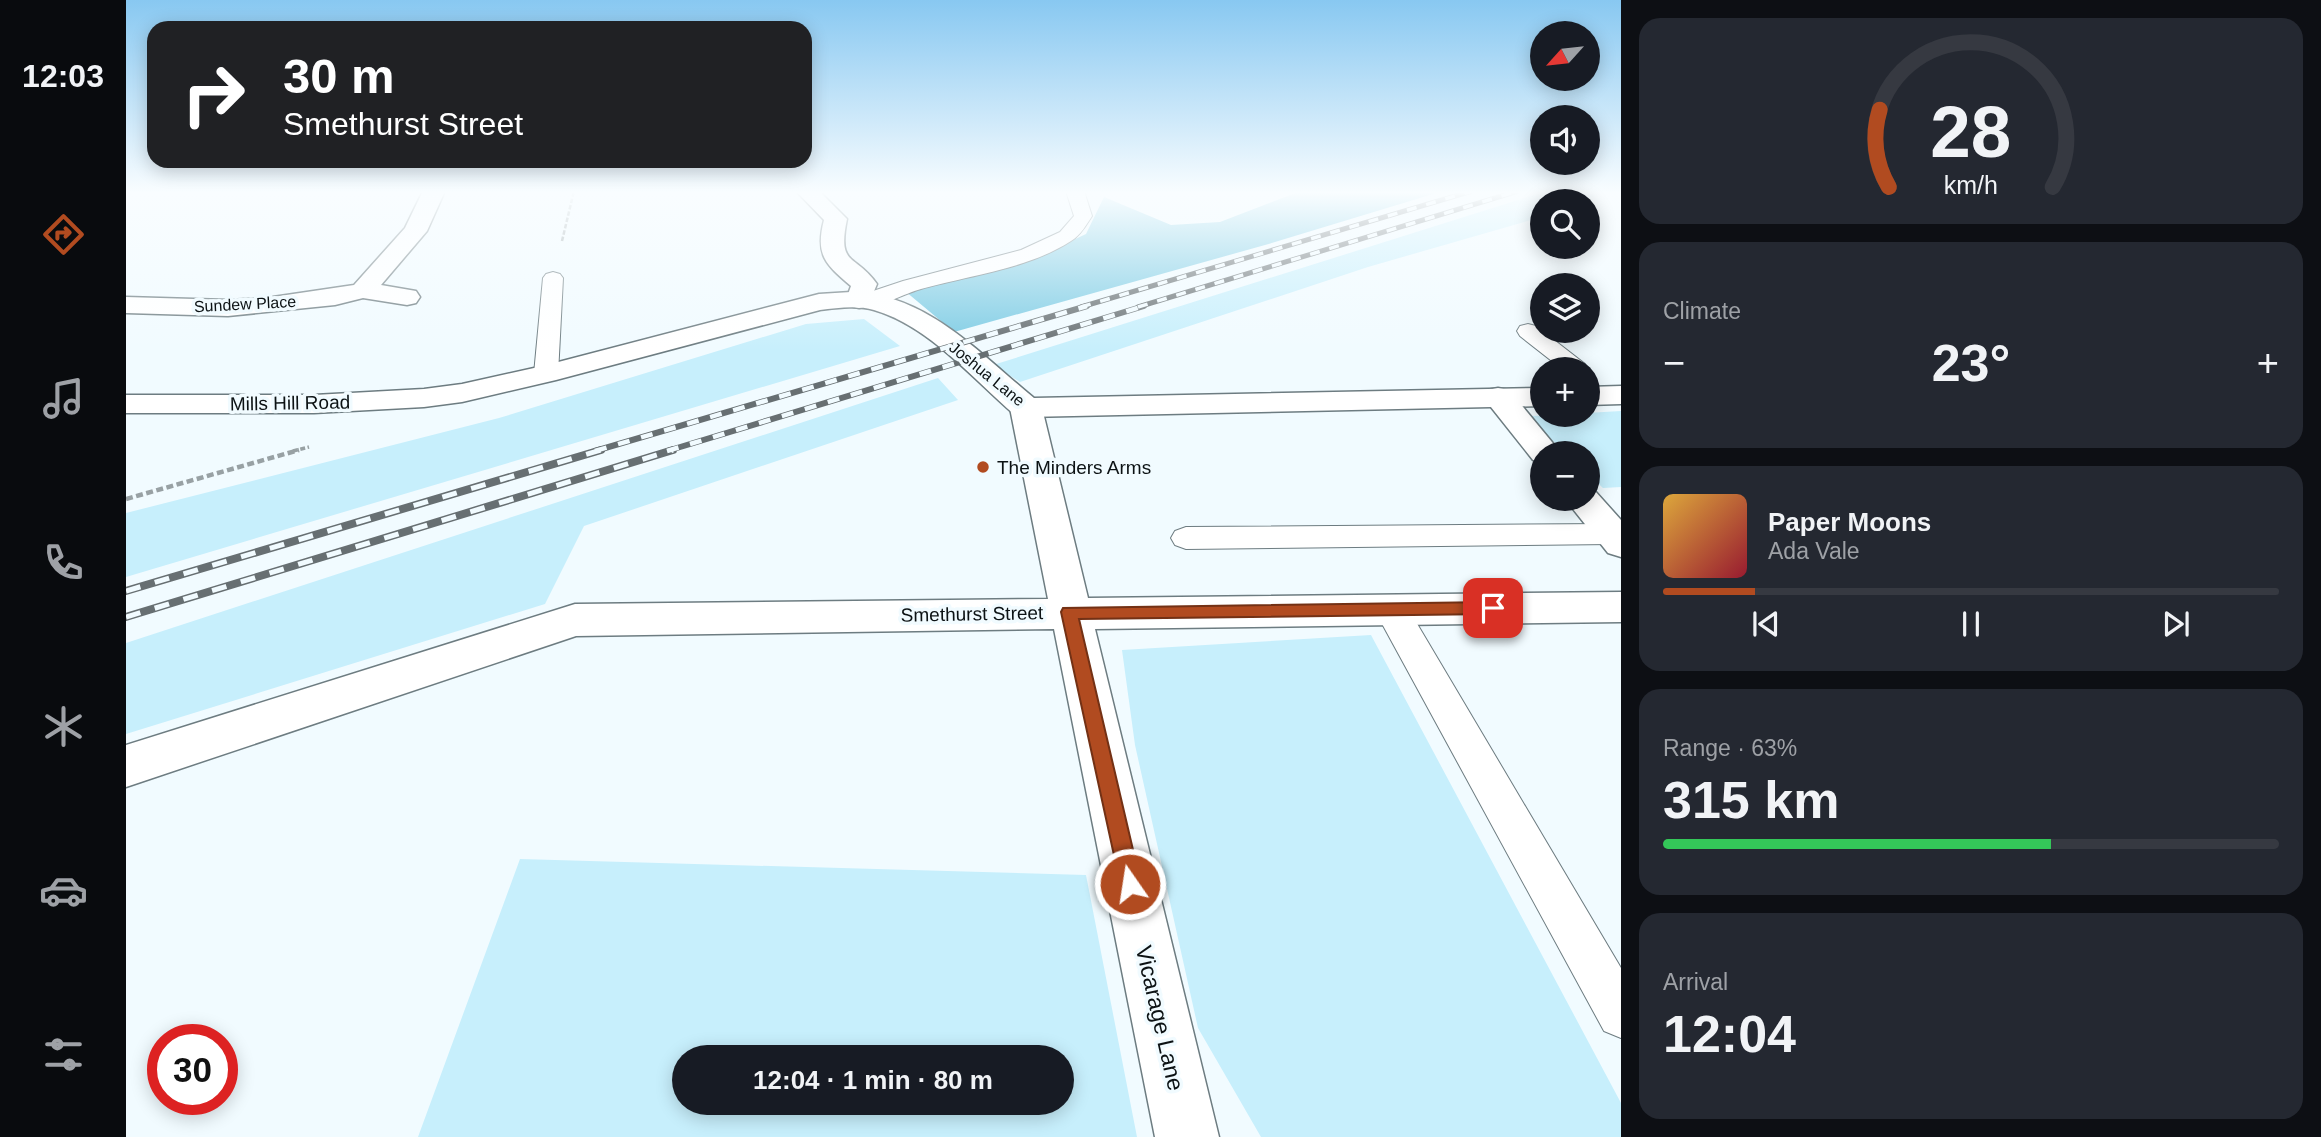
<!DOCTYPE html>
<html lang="en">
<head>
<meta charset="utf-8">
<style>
	body { margin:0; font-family:Helvetica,sans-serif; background:#242831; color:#f1f3f6; height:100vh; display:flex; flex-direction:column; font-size:26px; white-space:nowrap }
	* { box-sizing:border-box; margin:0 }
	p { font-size:23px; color:#9ea1a6 }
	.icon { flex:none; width:38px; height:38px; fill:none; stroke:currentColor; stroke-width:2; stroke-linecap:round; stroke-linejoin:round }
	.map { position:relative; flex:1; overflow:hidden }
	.side { display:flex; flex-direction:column; gap:18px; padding:18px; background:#0d0f14; width:700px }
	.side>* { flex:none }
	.banner { position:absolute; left:21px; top:21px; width:665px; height:147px; border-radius:21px; box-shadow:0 4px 18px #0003; background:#202124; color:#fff; overflow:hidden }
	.needle { width:46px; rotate:243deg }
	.fabs { position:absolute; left:1404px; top:21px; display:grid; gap:14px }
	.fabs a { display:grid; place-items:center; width:70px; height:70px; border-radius:50%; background:#171b24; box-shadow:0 4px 18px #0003; font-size:35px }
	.speed { position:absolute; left:21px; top:1024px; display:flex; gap:14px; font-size:35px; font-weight:700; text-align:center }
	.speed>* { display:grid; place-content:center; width:91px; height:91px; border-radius:50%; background:#171b24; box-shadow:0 4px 18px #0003; line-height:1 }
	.speed .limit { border:10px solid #d22; background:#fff; color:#111 }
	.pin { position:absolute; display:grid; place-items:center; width:60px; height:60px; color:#fff; margin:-30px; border-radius:14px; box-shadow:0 4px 10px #0006 }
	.me { position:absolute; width:77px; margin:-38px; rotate:347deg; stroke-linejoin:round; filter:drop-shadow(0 0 5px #0008) }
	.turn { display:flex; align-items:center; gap:24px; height:147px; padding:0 21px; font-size:32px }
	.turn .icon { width:91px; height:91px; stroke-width:2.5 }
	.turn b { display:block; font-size:49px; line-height:60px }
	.big { font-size:52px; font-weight:800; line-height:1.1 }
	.side .tile { flex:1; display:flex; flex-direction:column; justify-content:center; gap:10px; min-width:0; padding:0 24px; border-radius:21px; background:#242831 }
	.side .dial { align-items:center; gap:0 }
	.dial svg { height:182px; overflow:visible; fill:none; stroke:#363941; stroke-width:7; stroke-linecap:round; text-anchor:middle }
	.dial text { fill:#f1f3f6; stroke:none }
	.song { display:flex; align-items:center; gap:21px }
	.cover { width:84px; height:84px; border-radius:10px; background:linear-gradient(135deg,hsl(40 70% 55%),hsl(350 70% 35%)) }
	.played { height:7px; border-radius:4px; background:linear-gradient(90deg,#b14b20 15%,#363941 15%) }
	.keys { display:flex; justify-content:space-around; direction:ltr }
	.heat { display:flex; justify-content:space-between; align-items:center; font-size:38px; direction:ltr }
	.charge { height:10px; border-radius:5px; background:linear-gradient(90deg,#34c759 63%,#363941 0) }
	.trip { position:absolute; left:546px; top:1045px; width:402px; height:70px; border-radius:35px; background:#171b24; box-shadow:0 4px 18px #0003; font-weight:800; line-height:70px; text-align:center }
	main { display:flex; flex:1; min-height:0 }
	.dock { display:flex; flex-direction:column; width:126px; justify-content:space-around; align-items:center; background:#090b0e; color:#9ea1a6 }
	.dock .icon { width:49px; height:49px }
	.dock .active { color:#b14b20 }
	.dock b { font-size:32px; color:#f1f3f6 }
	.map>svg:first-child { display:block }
</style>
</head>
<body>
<main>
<nav class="dock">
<b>12:03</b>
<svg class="icon active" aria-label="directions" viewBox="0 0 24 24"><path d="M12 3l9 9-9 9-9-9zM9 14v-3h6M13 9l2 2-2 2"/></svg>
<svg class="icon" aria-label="music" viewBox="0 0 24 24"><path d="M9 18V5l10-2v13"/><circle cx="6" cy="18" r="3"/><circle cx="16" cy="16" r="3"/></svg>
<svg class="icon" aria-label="phone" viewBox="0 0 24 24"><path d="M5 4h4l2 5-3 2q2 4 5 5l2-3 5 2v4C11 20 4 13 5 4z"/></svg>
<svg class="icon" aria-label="climate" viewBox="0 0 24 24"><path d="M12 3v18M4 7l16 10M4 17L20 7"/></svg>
<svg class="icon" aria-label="car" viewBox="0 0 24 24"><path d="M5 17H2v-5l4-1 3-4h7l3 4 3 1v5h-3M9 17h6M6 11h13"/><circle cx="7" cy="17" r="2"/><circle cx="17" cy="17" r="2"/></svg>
<svg class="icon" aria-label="filters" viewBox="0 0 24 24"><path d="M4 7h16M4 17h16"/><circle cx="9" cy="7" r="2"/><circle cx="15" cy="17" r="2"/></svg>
</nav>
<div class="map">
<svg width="1495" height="1137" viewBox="0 0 1495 1137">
	<rect width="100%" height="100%" fill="#f1fbff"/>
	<!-- green -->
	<path fill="#c7effc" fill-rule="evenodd" d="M 1421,191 L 1483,191 L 1455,201 L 1416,201 L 1416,216 L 1405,220 L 1242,267 L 894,382 L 867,365 Z
		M 738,319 L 774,346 L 0,577 L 0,513 L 373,418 L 680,324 Z
		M 812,378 L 832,400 L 458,526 L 419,604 L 0,734 L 0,643 Z
		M 1495,411 L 1495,487 L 1477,488 L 1461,473 L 1461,453 L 1440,453 L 1400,416 L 1461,415 L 1461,413 Z
		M 1245,635 L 1495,1103 L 1495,1137 L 1135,1137 L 1072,1028 L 1009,745 L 996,650 Z
		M 394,859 L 960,875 L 1011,1137 L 292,1137 ZM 558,1057 L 936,1057 L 936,1102 L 558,1102 Z"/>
	<!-- forest -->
	<path fill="#7ecce4" d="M 1175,191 L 1317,191 L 1139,245 L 828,332 L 779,291 L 898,263 L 960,234 L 978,197 L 1045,225 L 1094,222 Z"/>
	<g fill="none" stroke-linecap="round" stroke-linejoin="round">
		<defs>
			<path id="lane" d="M 940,191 L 958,191 L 966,216 C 961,224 954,236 945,241 C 902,269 844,275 795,289 C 776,294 752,310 732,306 L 729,301 L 732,296 L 777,281 L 895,250 L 934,232 L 948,216 Z
				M 427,272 L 434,274 L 437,278 L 432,374 L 429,379 L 420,381 L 411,379 L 408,374 L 417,278 L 420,274 Z
				M 1402,324 L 1410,326 L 1459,364 L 1463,369 L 1461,372 L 1461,369 L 1436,369 L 1394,336 L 1391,331 L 1394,326 Z
				M 1486,524 L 1495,526 L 1495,542 L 1486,544 L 1060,549 L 1049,545 L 1045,538 L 1049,531 L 1060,527 Z
				M 1265,597 L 1277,600 L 1495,968 L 1495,1038 L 1478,1031 L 1248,609 L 1253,600 Z"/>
			<path id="street" d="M 297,191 L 319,191 L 301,231 L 255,285 L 290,291 L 294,297 L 290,303 L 281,305 L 237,298 L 209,305 L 102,316 L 0,313 L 0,297 L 102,300 L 140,298 L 228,285 L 279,228 Z
				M 670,191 L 693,191 L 721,219 C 711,267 729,253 751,284 L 742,306 L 733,308 L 724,306 L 720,300 L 725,286 C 699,264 689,255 698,220 Z
				M 1372,388 L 1383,390 L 1435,453 L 1416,453 L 1416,462 L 1407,460 L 1357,397 L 1361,390 Z
				M 900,399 L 911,401 L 916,408 L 962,598 L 1495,592 L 1495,622 L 969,629 L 1093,1137 L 1029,1137 L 928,629 L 450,636 L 0,787 L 0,745 L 449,604 L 922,599 L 884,408 L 889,401 Z
				M 1461,489 L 1469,491 L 1495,520 L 1495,557 L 1482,553 L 1439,499 L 1461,499 Z"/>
			<path id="secondary" d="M 725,292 C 800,293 854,354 908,398 L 1416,388 L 1416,406 L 900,417 L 889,415 C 846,378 803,326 748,310 C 731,305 711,308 694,310 L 430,380 L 336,402 L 298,407 L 188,413 L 0,413 L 0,395 L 188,395 L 298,389 L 336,384 L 417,366 L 693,294 Z
				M 1495,386 L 1495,404 L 1461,405 L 1461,387 Z"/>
		</defs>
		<!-- lane casing -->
		<use href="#lane" stroke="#6d7c81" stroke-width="2"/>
		<!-- street casing -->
		<use href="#street" stroke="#6d7c81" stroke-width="3"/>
		<!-- secondary casing -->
		<use href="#secondary" stroke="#6d7c81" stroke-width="3"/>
		<!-- path-far2 -->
		<path stroke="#98a1a4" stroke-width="2.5" stroke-dasharray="4.5 2" stroke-linecap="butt" d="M 436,241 L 448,191"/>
		<!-- path-far1 -->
		<path stroke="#98a1a4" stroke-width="3.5" stroke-dasharray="5 2.5" stroke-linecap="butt" d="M 167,451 L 183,447"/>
		<!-- path -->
		<path stroke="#98a1a4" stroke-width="4.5" stroke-dasharray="7 3.5" stroke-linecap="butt" d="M 0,499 L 173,450"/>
		<!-- lane -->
		<use href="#lane" fill="#fff" fill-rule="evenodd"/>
		<!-- street -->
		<use href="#street" fill="#fff" fill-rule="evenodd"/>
		<!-- secondary -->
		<use href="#secondary" fill="#fff" fill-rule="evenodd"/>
		<defs>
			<path id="rail-far2" d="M 955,307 L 1346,191
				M 1012,307 L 1392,191"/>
			<path id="rail-far1" d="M 469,451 L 961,306
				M 541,451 L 1018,306"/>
			<path id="rail" d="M 0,591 L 475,450
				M 0,617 L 547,450"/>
		</defs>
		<!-- rail-far2 casing -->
		<use href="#rail-far2" stroke="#676f72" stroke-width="5"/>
		<!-- rail-far1 casing -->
		<use href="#rail-far1" stroke="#676f72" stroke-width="6"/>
		<!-- rail casing -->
		<use href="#rail" stroke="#676f72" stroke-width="8"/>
		<!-- rail-far2 -->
		<use href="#rail-far2" stroke="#f1fbff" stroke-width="3.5" stroke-dasharray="10" stroke-linecap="butt"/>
		<!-- rail-far1 -->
		<use href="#rail-far1" stroke="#f1fbff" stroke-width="4.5" stroke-dasharray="12" stroke-linecap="butt"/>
		<!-- rail -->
		<use href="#rail" stroke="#f1fbff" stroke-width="5" stroke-dasharray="15" stroke-linecap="butt"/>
	</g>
	<!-- sky -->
	<linearGradient id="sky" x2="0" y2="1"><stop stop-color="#88c8f1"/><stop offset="0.55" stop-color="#f9fdff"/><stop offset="1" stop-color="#f9fdff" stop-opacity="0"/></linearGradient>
	<rect width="1495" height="350" fill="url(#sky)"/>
	<!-- route -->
	<path fill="#b14b20" stroke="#733115" stroke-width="2" d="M 1367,602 L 1375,608 L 1367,614 L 953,619 L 1015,884 L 1012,892 L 1004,895 L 996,892 L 935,612 L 937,608 Z"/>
	<!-- markers -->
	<circle fill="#b14b20" stroke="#f1fbff" stroke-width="2.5" cx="857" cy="467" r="7"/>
	<g text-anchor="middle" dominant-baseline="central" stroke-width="7" stroke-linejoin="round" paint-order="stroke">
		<!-- far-street labels -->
		<g font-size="16" fill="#0c1214" stroke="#f1fbff">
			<text transform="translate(119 304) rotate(-3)">Sundew Place</text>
			<text transform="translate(861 374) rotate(39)">Joshua Lane</text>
		</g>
		<!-- street labels -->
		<g font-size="19" fill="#0c1214" stroke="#f1fbff">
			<text transform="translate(164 403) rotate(-1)">Mills Hill Road</text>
			<text transform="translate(846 614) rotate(-1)">Smethurst Street</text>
		</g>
		<!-- poi labels -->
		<g font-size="19" fill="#0c1214" stroke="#f1fbff" text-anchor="start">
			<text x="871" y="467">The Minders Arms</text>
		</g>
		<!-- near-street labels -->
		<g font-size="23" fill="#0c1214" stroke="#f1fbff">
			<text transform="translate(1034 1018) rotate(77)">Vicarage Lane</text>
		</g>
	</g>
</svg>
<div class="fabs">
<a><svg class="needle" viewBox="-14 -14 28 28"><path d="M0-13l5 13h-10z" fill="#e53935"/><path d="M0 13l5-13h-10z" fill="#9ea1a6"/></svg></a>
<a><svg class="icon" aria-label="sound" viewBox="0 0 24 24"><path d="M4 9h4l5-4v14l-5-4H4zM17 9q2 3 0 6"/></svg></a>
<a><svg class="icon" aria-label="search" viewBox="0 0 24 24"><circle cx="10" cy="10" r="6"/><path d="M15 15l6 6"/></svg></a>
<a><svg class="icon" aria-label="layers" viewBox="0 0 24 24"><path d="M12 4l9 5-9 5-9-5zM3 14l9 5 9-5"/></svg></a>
<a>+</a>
<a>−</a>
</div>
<div class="speed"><div class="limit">30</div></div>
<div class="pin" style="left:1367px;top:608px;background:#d93025"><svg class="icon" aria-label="arrive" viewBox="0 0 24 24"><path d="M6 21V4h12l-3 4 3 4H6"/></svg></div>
<svg class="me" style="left:1004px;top:884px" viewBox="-20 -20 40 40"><circle r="17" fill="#b14b20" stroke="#fff" stroke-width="3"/><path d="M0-11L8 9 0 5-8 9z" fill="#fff"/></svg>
<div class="trip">12:04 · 1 min · 80 m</div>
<div class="banner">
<div class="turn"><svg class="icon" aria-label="right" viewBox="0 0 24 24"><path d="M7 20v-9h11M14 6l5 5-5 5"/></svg><div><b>30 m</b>Smethurst Street</div></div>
</div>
</div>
<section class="side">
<div class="tile dial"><svg viewBox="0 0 100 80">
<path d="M14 69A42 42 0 1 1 86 69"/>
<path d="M14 69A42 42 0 0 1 10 35" stroke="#b14b20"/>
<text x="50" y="56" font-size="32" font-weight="700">28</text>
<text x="50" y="72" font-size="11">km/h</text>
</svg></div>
<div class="tile"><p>Climate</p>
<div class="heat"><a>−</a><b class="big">23°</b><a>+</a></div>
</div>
<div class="tile">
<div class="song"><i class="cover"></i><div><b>Paper Moons</b><p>Ada Vale</p></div></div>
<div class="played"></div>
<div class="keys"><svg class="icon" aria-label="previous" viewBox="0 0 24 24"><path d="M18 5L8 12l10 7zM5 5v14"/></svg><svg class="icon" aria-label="pause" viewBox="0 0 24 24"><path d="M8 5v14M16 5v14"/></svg><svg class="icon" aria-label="next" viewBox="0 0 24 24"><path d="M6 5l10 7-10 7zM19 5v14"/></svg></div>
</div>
<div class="tile"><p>Range · 63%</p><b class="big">315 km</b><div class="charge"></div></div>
<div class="tile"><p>Arrival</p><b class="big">12:04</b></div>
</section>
</main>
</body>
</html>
